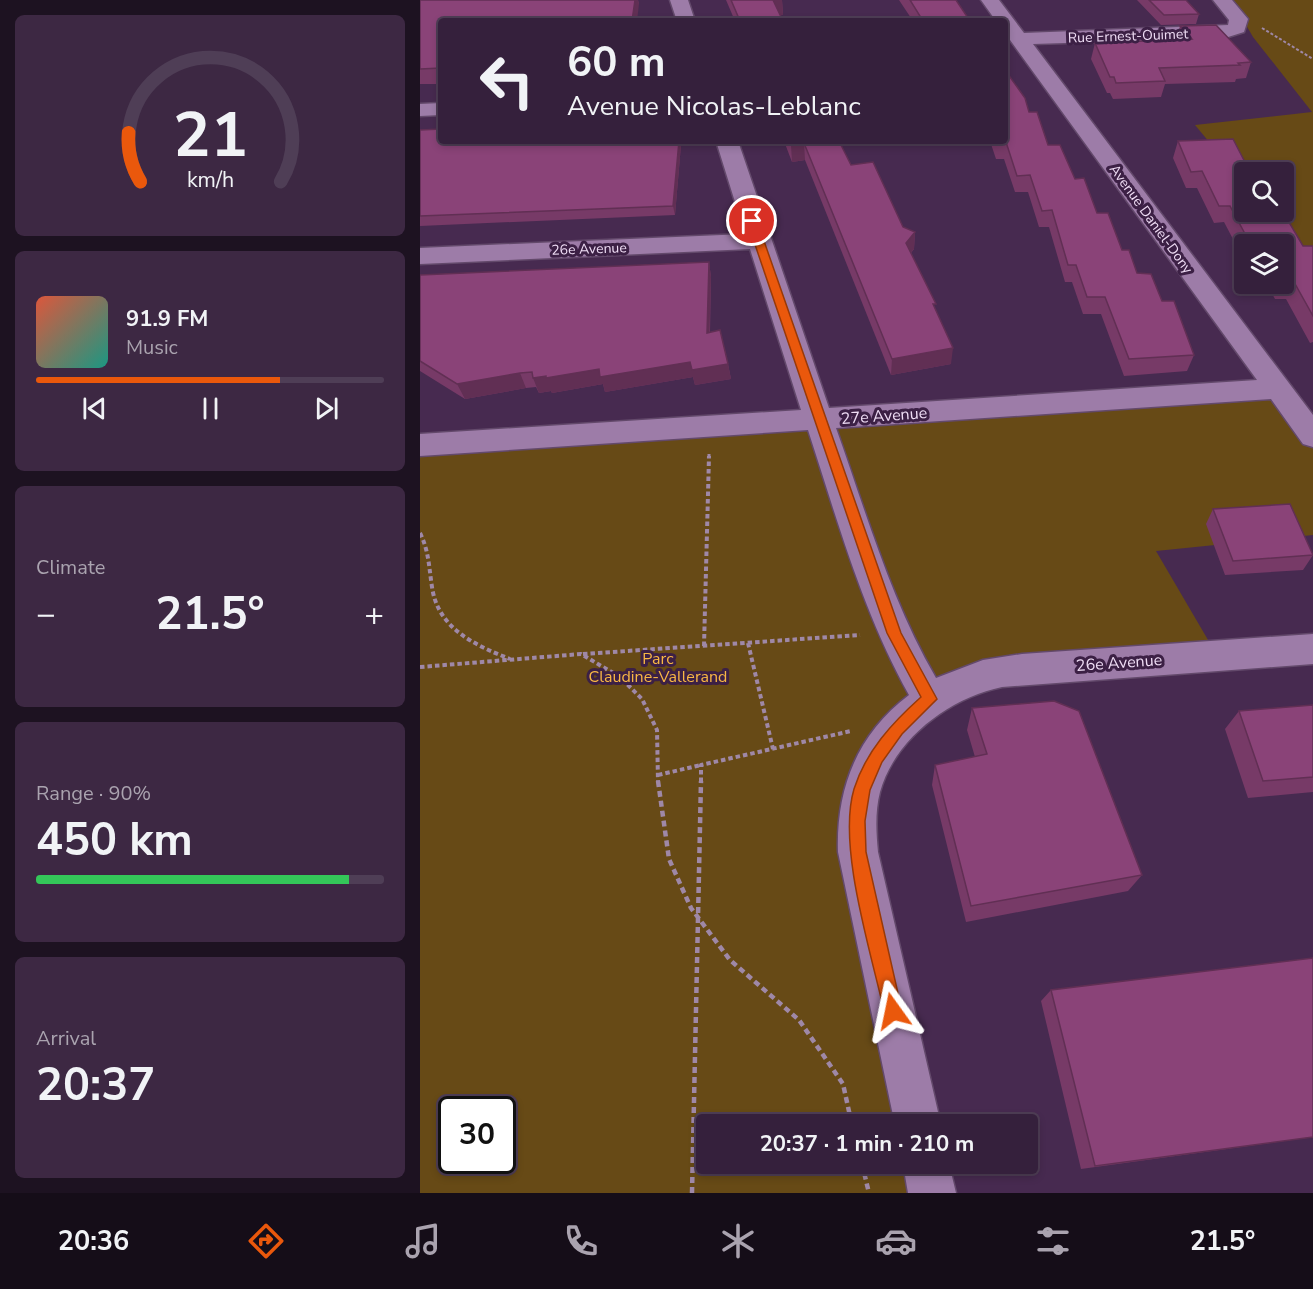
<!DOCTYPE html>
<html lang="en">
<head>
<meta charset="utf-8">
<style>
	body { margin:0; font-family:"Nunito Sans",sans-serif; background:#3d2843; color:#f1f3f6; height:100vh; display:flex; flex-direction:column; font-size:22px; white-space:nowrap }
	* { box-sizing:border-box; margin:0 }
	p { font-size:20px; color:#aaa3af }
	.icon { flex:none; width:33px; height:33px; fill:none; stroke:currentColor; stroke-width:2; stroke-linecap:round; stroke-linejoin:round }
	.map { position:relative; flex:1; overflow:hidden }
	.panel { display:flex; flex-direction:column; gap:15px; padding:15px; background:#1d1221; width:420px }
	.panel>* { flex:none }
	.top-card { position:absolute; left:18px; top:18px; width:570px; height:126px; border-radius:6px; box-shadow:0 3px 9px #0003,0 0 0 2px #4f3e56; background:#35203c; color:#f1f3f6; overflow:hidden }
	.controls { position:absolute; left:814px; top:162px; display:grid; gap:12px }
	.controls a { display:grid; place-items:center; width:60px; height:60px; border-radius:6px; background:#35203c; box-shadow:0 3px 9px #0003,0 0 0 2px #4f3e56; font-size:30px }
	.speed { position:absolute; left:18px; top:1096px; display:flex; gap:12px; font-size:30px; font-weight:700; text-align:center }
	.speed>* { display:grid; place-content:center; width:78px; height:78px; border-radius:50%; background:#35203c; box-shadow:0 3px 9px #0003,0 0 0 2px #4f3e56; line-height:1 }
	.speed .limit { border:3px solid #111; border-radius:9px; background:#fff; color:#111 }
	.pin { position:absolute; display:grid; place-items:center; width:51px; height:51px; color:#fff; margin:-26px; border:3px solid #fff; border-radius:50%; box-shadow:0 2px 6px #0007 }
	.me { position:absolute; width:66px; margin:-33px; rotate:348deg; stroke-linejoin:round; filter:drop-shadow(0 0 4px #0008) }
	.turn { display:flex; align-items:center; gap:21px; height:126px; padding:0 30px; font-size:27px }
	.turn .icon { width:78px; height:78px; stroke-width:2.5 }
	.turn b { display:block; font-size:42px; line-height:51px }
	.big { font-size:45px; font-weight:700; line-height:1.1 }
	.panel .tile { flex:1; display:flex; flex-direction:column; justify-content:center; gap:9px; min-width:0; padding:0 21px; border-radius:9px; background:#3d2843 }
	.panel .dial { align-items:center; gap:0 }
	.dial svg { height:156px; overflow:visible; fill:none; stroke:#4f3e56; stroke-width:7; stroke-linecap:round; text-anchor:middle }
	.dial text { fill:#f1f3f6; stroke:none }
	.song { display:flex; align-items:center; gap:18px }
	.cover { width:72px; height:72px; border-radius:9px; background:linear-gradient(135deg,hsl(10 70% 55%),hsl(170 70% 35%)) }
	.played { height:6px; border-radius:3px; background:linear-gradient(90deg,#ea580c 70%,#4f3e56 70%) }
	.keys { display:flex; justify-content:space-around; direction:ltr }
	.heat { display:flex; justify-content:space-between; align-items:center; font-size:33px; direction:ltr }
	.charge { height:9px; border-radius:4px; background:linear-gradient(90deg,#34c759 90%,#4f3e56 0) }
	.trip { position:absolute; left:276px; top:1114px; width:342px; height:60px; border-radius:6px; background:#35203c; box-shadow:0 3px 9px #0003,0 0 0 2px #4f3e56; font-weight:700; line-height:60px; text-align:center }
	.dock { display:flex; height:96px; justify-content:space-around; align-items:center; background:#150d18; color:#aaa3af }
	.dock .icon { width:42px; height:42px }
	.dock .current { color:#ea580c }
	.dock b { font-size:27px; color:#f1f3f6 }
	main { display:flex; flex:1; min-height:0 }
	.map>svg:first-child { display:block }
</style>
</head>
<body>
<main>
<section class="panel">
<div class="tile dial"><svg viewBox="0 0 100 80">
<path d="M14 69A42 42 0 1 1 86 69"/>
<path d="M14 69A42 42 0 0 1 8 44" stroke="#ea580c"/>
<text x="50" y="56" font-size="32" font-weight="700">21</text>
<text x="50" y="72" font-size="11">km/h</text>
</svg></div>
<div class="tile">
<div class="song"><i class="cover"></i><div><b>91.9 FM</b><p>Music</p></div></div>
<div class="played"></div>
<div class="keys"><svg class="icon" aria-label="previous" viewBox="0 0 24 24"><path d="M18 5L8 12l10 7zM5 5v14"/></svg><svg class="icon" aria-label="pause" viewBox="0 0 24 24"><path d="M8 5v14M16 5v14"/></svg><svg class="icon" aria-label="next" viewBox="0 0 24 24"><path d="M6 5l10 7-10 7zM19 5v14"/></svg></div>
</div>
<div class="tile"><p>Climate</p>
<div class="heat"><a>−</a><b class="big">21.5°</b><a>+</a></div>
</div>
<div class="tile"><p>Range · 90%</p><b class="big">450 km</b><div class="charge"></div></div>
<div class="tile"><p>Arrival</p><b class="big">20:37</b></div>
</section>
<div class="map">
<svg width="893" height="1193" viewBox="0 0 893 1193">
	<rect width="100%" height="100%" fill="#472a50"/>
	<!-- green -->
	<path fill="#674a16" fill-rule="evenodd" d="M 802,0 L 893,0 L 893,266 L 848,212 L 864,212 L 864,172 L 825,172 L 825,185 L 775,125 L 892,112 L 833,37 L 822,18 Z
		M 857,389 L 893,436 L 893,535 L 736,551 L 798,657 L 546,681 L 442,789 L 498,1125 L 286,1125 L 286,1164 L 506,1164 L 512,1193 L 0,1193 L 0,445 ZM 32,1110 L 82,1110 L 82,1161 L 32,1161 Z"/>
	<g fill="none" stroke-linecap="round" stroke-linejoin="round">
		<defs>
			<path id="minor" d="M 250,0 L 268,0 L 275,21 L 257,21 Z
				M 561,0 L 579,0 L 604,33 L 808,25 L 809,20 L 793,0 L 812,0 L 828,19 L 824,32 L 805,38 L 613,44 L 893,415 L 893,447 L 883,444 L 851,399 L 416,428 C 446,512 471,601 516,678 L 563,660 L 602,654 L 893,634 L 893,664 L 582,687 C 530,698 475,738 460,792 C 455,811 456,832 458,852 L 521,1125 L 475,1125 L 418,852 C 416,789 437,734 489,695 C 443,613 417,519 388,430 L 0,456 L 0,434 L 381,410 L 330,249 L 0,264 L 0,248 L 325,234 L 296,141 L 318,141 L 409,408 L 837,380 L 585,33 L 585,21 L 576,21 Z
				M 21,103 L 21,115 L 0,116 L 0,104 Z
				M 483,1164 L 529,1164 L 536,1193 L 488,1193 Z"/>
		</defs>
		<!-- minor casing -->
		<use href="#minor" stroke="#63496b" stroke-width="3"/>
		<!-- path-far3 -->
		<path stroke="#9f88a7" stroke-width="2" stroke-dasharray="3 2" stroke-linecap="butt" d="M 842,28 L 893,59"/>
		<!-- path-far2 -->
		<path stroke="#9f88a7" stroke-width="3" stroke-dasharray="4 2" stroke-linecap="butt" d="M 289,458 L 289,454"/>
		<!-- path-far1 -->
		<path stroke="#9f88a7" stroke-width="4" stroke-dasharray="4.5 3" stroke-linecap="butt" d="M 0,533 C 9,551 9,568 12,587 C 18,629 55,645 90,659
			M 328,643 L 353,749
			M 284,646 L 289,456
			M 163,654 L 440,635
			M 0,667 L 161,654 L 200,677 L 222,699 L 237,730 L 238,782
			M 238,775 L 281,765
			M 281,782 L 281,765 L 431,731"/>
		<!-- path -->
		<path stroke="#9f88a7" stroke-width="4.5" stroke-dasharray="6 4" stroke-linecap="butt" d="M 238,781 L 249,859 L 271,908 L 310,960 L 379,1020 L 423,1084 L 432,1125
			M 442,1164 L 449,1193
			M 272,1193 L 281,781"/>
		<!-- minor -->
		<use href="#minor" fill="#9d7ca8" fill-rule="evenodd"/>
	</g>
	<!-- wall -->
	<path fill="#773a67" d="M 0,0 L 218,0 L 219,4 L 21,21 L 21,84 L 0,84 Z
		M 306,0 L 362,0 L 363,15 L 360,15 L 363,21 L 315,21 Z
		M 479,0 L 536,0 L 550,21 L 493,21 Z
		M 717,0 L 766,0 L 779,14 L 776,24 L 741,25 Z
		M 760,26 L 831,62 L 826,78 L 816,79 L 815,82 L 745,84 L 741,97 L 693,99 L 690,93 L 687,93 L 671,59 L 675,43 L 756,39 Z
		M 609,112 L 628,145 L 655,179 L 717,273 L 742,301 L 774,355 L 767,371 L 704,376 L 681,314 L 663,314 L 652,282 L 645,282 L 629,227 L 619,227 L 608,192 L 595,192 L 584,159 L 576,159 L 570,141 L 585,141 Z
		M 0,130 L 261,145 L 255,215 L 0,226 Z
		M 364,141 L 419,141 L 431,165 L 483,227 L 495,232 L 494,249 L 491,253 L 516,311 L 531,364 L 471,375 L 385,160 L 372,162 Z
		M 758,141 L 825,212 L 883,246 L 893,246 L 893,342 L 890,343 L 866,299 L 855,299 L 847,284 L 864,284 L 864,244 L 825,244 L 825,260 L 824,260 L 804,222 L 794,223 L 777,188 L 766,188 L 753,158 Z
		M 289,262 L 291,277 L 290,332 L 308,364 L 311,379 L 275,385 L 273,377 L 185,392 L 183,384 L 132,393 L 131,391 L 119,393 L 116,387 L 106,388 L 45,399 L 0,371 L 0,275 Z
		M 793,509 L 893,555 L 883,570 L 805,575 L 786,524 Z
		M 893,705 L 893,792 L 828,798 L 805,729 L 819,711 Z
		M 552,708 L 722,875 L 708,891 L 546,922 L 512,785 L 515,765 L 555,757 L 547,730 Z
		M 893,958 L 893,1137 L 661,1169 L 621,1001 L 631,990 Z"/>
	<!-- shaded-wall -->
	<path fill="#612f54" d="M 215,0 L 218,0 L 219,4 L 217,21 L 212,21 Z
		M 353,0 L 362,0 L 363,15 L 354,16 Z
		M 259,141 L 260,141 L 261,145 L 255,215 L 253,206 Z
		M 384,143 L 385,160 L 372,162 L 371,145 Z
		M 495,232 L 494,249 L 485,259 L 486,243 Z
		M 289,262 L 291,277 L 289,348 L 287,333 Z
		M 533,348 L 531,364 L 471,375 L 472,359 Z
		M 270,362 L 308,364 L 311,379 L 275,385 L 273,377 L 185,392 L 183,384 L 132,393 L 131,391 L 119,393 L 113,378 L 179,369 Z
		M 100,373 L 106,388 L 45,399 L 37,384 Z"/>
	<!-- building -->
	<path fill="#8a4378" stroke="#612f54" stroke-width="1.5" d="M 0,0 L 215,0 L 212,21 L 21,21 L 21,68 L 0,69 Z
		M 311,0 L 355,0 L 353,0 L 363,21 L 320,21 Z
		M 490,0 L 536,0 L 550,21 L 503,21 Z
		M 729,0 L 766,0 L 779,14 L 744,15 Z
		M 796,25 L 831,62 L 818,63 L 820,65 L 739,68 L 745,81 L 696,83 L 694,77 L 690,77 L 675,43 L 772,39 L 760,26 Z
		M 585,70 L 605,98 L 609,112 L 617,112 L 628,145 L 640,145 L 655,179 L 664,178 L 677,213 L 688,213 L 702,250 L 709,250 L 717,273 L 731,274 L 742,301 L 754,301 L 774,355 L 709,359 L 685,297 L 667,297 L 656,265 L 648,265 L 632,210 L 622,211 L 610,175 L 597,176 L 586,142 L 578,142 L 577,141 L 585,141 Z
		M 21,129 L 21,141 L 259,141 L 253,206 L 0,216 L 0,130 Z
		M 813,139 L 830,172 L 825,172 L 825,212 L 863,212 L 883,246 L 893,246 L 893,316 L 874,282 L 864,283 L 864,244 L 843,244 L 842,242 L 830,243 L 810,206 L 799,206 L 782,171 L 771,172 L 758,141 Z
		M 369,141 L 419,141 L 431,165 L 453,162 L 483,227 L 495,232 L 486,243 L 516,304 L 513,304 L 533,348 L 472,359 L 384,143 L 371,145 Z
		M 289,262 L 287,333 L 300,330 L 308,364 L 272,370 L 270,362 L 180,377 L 179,369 L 126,378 L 126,376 L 113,378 L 112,372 L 100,373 L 37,384 L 0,361 L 0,275 Z
		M 870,504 L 893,555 L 813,561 L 793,509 Z
		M 634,701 L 659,711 L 722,875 L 551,906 L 515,765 L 567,754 L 552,708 Z
		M 893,705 L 893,777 L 843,781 L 819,711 Z
		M 893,958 L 893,1137 L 675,1166 L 631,990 Z"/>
	<!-- route -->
	<path fill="#ea580c" stroke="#983908" stroke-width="1.5" d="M 332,218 L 337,221 L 481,633 L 517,699 L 482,734 L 462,762 L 450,790 L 445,821 L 446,852 L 482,1011 L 479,1018 L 473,1020 L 466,1018 L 464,1011 C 451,952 417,846 434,789 C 446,751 472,723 501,697 L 467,633 L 327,221 Z"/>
	<g text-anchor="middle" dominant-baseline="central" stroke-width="6" stroke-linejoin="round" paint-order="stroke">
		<!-- far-street labels -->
		<g font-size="14" fill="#efddf5" stroke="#3c2045">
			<text transform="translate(708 36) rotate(-2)">Rue Ernest-Ouimet</text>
			<text transform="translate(731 219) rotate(54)">Avenue Daniel-Dony</text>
			<text transform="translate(169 249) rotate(-2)">26e Avenue</text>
		</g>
		<!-- street labels -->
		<g font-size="16" fill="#efddf5" stroke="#3c2045">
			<text transform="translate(464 416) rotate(-4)">27e Avenue</text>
			<text transform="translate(699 663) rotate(-4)">26e Avenue</text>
		</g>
		<!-- park labels -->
		<g font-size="16" fill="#f9b744" stroke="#3c2045">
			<text x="238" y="659">Parc<tspan x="238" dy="18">Claudine-Vallerand</tspan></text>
		</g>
	</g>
</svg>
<div class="controls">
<a><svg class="icon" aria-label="search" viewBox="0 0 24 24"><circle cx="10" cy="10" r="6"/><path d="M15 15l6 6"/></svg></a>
<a><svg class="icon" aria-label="layers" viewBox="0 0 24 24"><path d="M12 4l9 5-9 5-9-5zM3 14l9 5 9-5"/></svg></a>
</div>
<div class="speed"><div class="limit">30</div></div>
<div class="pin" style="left:332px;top:221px;background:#d93025"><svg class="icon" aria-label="arrive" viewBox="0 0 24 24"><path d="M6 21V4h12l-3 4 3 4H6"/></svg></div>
<svg class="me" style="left:473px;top:1011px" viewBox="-20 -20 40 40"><path d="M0-17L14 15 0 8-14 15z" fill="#ea580c" stroke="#fff" stroke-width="4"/></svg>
<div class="trip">20:37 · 1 min · 210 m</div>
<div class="top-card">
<div class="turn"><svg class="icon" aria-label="left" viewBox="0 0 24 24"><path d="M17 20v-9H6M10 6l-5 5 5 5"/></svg><div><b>60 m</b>Avenue Nicolas-Leblanc</div></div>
</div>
</div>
</main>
<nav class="dock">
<b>20:36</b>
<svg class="icon current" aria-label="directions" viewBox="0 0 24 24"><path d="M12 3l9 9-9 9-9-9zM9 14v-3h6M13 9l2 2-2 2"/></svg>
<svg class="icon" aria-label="music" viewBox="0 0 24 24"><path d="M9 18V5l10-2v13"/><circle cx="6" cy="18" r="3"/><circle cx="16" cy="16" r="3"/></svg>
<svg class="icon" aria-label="phone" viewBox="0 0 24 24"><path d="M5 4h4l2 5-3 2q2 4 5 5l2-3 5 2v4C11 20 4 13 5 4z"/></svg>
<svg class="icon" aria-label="climate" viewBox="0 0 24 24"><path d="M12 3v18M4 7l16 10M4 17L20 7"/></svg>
<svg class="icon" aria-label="car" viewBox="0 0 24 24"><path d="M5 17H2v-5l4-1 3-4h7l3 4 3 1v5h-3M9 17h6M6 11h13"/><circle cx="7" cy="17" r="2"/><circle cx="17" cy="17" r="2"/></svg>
<svg class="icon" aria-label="filters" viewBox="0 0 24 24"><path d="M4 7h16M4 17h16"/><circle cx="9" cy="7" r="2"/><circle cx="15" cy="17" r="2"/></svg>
<b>21.5°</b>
</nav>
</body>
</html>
